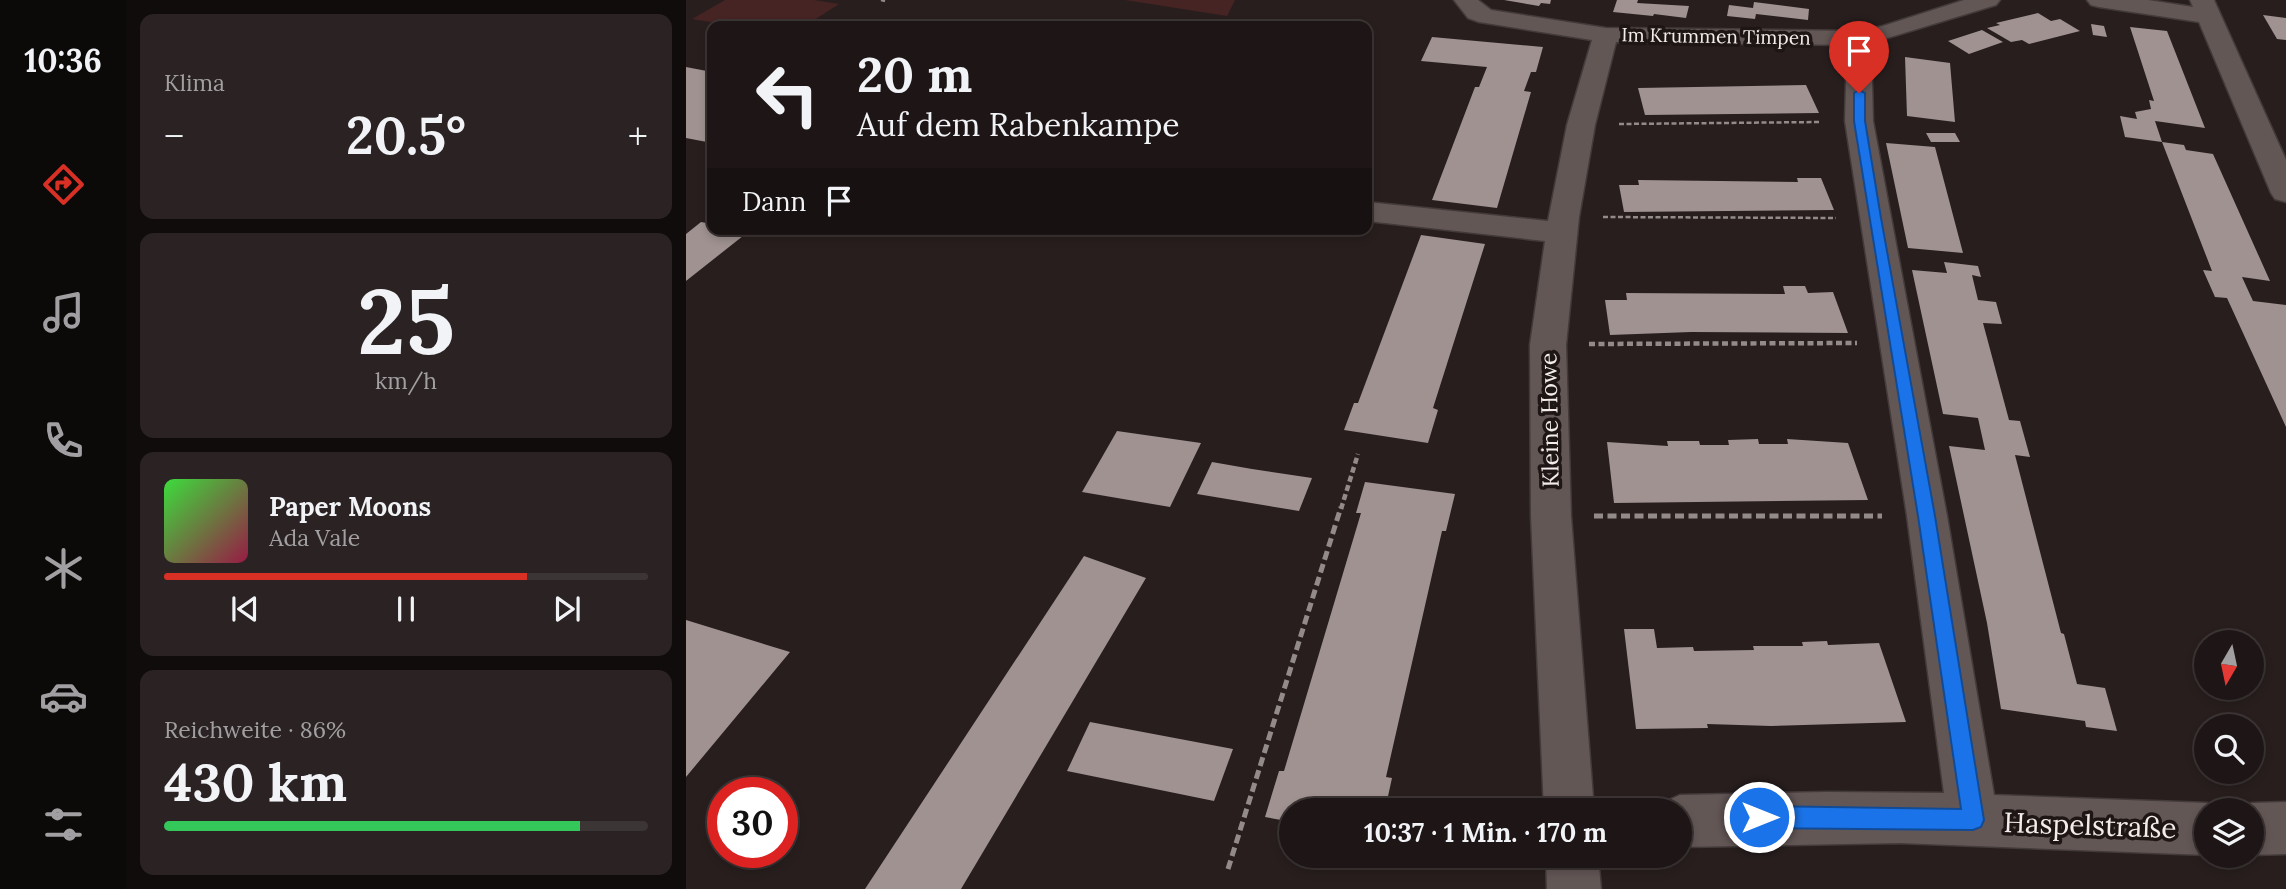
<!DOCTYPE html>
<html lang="de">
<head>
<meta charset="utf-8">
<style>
	body { margin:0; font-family:Lora,serif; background:#2b2323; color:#f1f3f6; height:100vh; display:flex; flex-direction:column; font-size:26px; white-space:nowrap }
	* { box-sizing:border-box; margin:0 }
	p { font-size:23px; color:#a19fa1 }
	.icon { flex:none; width:38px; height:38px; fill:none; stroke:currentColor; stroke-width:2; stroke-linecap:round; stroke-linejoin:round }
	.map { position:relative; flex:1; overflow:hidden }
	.drawer { display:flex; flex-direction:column; gap:14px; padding:14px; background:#100c0c; width:560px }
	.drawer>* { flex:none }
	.guide { position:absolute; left:21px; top:21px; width:665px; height:214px; border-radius:14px; box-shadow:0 4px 10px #0003,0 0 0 2px #3c3535; background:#1e1616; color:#f1f3f6; overflow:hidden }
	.needle { width:46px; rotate:189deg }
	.buttons { position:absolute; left:1508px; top:630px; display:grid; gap:14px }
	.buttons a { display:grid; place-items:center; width:70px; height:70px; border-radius:50%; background:#1e1616; box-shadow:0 4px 10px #0003,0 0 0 2px #3c3535; font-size:35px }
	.speed { position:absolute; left:21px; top:777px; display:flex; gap:14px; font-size:35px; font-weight:700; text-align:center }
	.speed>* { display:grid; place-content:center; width:91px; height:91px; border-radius:50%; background:#1e1616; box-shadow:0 4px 10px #0003,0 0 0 2px #3c3535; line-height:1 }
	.speed .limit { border:10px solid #d22; background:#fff; color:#111 }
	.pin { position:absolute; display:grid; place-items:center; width:60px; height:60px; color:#fff; margin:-72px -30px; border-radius:50% 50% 50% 0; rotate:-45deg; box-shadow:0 0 7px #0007 }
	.pin .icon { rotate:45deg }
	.me { position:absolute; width:77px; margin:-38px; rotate:90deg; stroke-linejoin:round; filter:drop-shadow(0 0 5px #0008) }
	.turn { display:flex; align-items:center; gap:24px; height:147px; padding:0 35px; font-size:32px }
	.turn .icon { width:91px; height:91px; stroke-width:2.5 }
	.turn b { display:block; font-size:49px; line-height:60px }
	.then { display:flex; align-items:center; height:66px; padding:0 35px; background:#0003; gap:14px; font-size:26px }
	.big { font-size:52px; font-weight:700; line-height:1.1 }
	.drawer .card { flex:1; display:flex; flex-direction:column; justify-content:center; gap:10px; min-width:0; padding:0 24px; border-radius:14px; background:#2b2323 }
	.drawer .dial { align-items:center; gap:0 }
	.dial b { font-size:91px; line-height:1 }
	.song { display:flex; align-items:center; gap:21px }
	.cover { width:84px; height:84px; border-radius:10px; background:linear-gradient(135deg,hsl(120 70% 55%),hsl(340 70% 35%)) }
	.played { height:7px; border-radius:4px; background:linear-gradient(90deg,#d93025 75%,#3c3535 75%) }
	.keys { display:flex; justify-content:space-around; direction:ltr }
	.heat { display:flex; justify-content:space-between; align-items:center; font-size:38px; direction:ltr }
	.charge { height:10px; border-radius:5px; background:linear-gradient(90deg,#34c759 86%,#3c3535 0) }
	.trip { position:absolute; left:593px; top:798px; width:413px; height:70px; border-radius:35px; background:#1e1616; box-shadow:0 4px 10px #0003,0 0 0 2px #3c3535; font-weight:700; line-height:70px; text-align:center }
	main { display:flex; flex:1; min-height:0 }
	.tab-bar { display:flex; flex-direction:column; width:126px; justify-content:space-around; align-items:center; background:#0c0909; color:#a19fa1 }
	.tab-bar .icon { width:49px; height:49px }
	.tab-bar .selected { color:#d93025 }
	.tab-bar b { font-size:32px; color:#f1f3f6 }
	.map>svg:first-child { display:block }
</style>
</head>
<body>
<main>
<nav class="tab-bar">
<b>10:36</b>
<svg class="icon selected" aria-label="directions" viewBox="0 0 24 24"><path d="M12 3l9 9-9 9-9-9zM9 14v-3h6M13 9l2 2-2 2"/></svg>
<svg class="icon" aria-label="music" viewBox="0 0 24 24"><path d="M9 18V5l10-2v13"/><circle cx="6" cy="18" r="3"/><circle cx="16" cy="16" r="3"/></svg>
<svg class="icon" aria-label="phone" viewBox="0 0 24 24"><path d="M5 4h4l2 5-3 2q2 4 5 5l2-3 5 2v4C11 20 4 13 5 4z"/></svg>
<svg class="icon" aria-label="climate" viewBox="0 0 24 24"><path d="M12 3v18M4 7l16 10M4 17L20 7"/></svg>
<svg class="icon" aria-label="car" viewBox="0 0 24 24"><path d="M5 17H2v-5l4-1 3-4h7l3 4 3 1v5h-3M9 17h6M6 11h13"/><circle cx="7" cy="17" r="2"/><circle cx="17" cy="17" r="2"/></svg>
<svg class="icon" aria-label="filters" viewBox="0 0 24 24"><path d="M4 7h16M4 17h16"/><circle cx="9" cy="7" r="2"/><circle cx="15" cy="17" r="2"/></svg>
</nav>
<section class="drawer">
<div class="card"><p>Klima</p>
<div class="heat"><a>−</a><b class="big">20.5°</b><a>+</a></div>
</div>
<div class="card dial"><b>25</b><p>km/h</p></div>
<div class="card">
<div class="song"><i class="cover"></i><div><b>Paper Moons</b><p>Ada Vale</p></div></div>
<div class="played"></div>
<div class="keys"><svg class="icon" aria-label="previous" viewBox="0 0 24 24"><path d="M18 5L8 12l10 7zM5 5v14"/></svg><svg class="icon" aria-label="pause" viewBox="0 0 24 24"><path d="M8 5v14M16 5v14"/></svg><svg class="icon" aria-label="next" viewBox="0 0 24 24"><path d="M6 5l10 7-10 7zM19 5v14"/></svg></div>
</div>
<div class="card"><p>Reichweite · 86%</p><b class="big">430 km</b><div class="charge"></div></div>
</section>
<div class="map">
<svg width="1600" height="889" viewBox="0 0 1600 889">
	<rect width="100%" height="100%" fill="#281e1e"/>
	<!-- green -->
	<path fill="#452423" d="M 39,0 L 128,0 L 153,4 L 119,26 L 49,26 L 6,19 Z
		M 439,0 L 549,0 L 541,16 Z"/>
	<!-- building -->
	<path fill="#9f9291" d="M 818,0 L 865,0 L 864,4 L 855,3 L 853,6 Z
		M 931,0 L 952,0 L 951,3 L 1003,6 L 1000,18 L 968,14 L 967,16 L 927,12 Z
		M 1068,2 L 1123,9 L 1122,20 L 1070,14 L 1069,19 L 1041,16 L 1043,5 L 1067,8 Z
		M 1352,13 L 1365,21 L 1374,19 L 1394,31 L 1343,44 L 1336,40 L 1325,42 L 1301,28 L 1314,25 L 1310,23 Z
		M 1577,15 L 1600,18 L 1600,40 L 1591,39 Z
		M 1405,24 L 1418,26 L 1421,37 L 1407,35 Z
		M 1444,27 L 1481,31 L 1519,128 L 1469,121 L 1476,142 L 1439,137 L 1434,116 L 1451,119 L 1449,112 L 1465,109 L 1463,100 L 1468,101 Z
		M 1296,30 L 1317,42 L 1283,54 L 1262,41 Z
		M 746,37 L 857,47 L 850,72 L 845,72 L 838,91 L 845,92 L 811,208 L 746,200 L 789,87 L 793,87 L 801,67 L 735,61 Z
		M 1219,57 L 1264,63 L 1269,122 L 1221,116 Z
		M 0,67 L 26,72 L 26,143 L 0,138 Z
		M 1120,85 L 1133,113 L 959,115 L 952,88 Z
		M 1240,133 L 1269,133 L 1274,142 L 1245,142 Z
		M 1476,142 L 1498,145 L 1500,150 L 1527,154 L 1584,281 L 1556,277 L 1567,301 L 1600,305 L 1600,427 L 1541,298 L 1529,297 L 1517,270 L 1526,271 Z
		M 1200,143 L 1249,147 L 1277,253 L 1222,248 Z
		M 1111,178 L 1135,178 L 1148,210 L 938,212 L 933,185 L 953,185 L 952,180 L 1112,182 Z
		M 15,222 L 26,224 L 26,229 L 62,232 L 0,281 L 0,234 Z
		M 735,235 L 799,244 L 747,408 L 752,410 L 742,443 L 658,430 L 668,403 L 672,403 Z
		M 1258,262 L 1292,266 L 1295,277 L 1286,275 L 1292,300 L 1310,302 L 1316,324 L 1297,323 L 1323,420 L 1334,421 L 1344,457 L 1329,455 L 1375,633 L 1378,634 L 1391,684 L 1419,688 L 1431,731 L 1400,727 L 1399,721 L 1315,709 L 1301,623 L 1263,446 L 1299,450 L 1292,418 L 1257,414 L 1226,270 L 1261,273 Z
		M 1097,286 L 1119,286 L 1122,293 L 1147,292 L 1162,333 L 1005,332 L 924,335 L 919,300 L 941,300 L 940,293 L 1099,294 Z
		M 431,431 L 515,443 L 484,507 L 396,492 Z
		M 1072,439 L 1073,444 L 1102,444 L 1101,439 L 1162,443 L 1182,500 L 928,503 L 921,442 L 982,446 L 981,441 L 1013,441 L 1014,445 L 1043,445 L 1042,440 Z
		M 526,462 L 566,469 L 626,478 L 613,511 L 511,494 Z
		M 679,482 L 769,494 L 760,531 L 756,531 L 700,777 L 706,778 L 699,810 L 606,810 L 606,822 L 579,817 L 593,771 L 598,771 L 675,513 L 670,513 Z
		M 398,556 L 460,578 L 275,889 L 179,889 Z
		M 0,620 L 104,652 L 0,777 Z
		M 938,629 L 968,629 L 971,648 L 1007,647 L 1008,651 L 1068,650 L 1067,646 L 1117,646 L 1116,642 L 1141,641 L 1142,645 L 1193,643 L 1220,722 L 1085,726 L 1021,724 L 1022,728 L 950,729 Z
		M 404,722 L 547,749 L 528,801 L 381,771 Z"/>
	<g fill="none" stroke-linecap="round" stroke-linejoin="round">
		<defs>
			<path id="minor" d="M 768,0 L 792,0 L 805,10 L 920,28 L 1173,31 L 1197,26 L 1278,0 L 1314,0 L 1310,5 L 1185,43 L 1187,121 L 1261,516 L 1308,795 L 1521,803 L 1538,810 L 1521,810 L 1521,855 L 1214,843 L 994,847 L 994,810 L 973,810 L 976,803 L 994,795 L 1140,792 L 1258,793 L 1221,516 L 1159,121 L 1161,45 L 930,42 L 909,125 L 893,217 L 880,345 L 885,516 L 908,810 L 858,810 L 845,516 L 844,345 L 859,241 L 681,221 L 681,202 L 862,221 L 881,125 L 906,40 L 793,22 L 782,18 Z
				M 1401,0 L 1462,0 L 1507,7 L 1504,0 L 1528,0 L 1600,160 L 1600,202 L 1589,199 L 1585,193 L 1513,22 L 1413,7 L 1405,5 Z
				M 1600,802 L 1600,854 L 1566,855 L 1566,810 L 1549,810 L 1566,803 Z
				M 860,856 L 912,856 L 915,889 L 861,889 Z"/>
		</defs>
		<!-- minor casing -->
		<use href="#minor" stroke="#433a3a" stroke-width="3"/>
		<!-- path-far2 -->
		<path stroke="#938b8a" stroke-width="2.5" stroke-dasharray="5 2.5" stroke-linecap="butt" d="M 195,0 L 199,1
			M 933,124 L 1134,122
			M 917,217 L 1150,218"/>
		<!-- path-far1 -->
		<path stroke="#938b8a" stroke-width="4.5" stroke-dasharray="6 3.5" stroke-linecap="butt" d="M 903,344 L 1171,343
			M 655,509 L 672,454"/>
		<!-- path -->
		<path stroke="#938b8a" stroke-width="5" stroke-dasharray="9 4.5" stroke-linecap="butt" d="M 908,516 L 1196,516
			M 542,869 L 655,507"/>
		<!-- minor -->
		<use href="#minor" fill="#635756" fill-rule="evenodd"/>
	</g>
	<!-- route -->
	<path fill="#1a73e8" stroke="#114b97" stroke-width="2" d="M 1173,90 L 1179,93 L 1179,121 L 1195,218 L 1249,516 L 1298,820 L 1295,827 L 1287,830 L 1073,828 L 1066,825 L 1063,817 L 1066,810 L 1073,806 L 1275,809 L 1232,516 L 1168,121 L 1168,93 Z"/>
	<g text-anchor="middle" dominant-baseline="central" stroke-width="7" stroke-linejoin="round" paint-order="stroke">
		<!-- far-street labels -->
		<g font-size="19" fill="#f3eceb" stroke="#1e1515">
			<text transform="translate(1030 36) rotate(1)">Im Krummen Timpen</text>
		</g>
		<!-- street labels -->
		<g font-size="23" fill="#f3eceb" stroke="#1e1515">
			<text transform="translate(863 420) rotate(-91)">Kleine Howe</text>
		</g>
		<!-- near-street labels -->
		<g font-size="28" fill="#f3eceb" stroke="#1e1515">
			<text transform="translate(1404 825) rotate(2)">Haspelstraße</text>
		</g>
	</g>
</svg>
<div class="buttons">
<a><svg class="needle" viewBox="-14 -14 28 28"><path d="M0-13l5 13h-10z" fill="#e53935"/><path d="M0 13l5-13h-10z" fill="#a19fa1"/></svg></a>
<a><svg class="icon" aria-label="search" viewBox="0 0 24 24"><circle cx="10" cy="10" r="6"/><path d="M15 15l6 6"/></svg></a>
<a><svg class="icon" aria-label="layers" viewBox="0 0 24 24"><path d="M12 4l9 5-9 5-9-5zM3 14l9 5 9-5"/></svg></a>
</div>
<div class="speed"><div class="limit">30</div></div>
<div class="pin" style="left:1173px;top:93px;background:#d93025"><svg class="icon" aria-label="arrive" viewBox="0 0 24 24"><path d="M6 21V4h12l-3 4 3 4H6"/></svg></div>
<svg class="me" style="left:1073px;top:817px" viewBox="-20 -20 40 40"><circle r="17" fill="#1a73e8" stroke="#fff" stroke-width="3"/><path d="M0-11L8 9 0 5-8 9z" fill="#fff"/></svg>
<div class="trip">10:37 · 1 Min. · 170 m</div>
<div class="guide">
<div class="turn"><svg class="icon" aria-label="left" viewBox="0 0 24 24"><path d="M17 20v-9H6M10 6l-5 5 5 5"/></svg><div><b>20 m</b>Auf dem Rabenkampe</div></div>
<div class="then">Dann<svg class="icon" aria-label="arrive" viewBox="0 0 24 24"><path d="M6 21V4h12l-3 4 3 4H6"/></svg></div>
</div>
</div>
</main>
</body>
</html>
